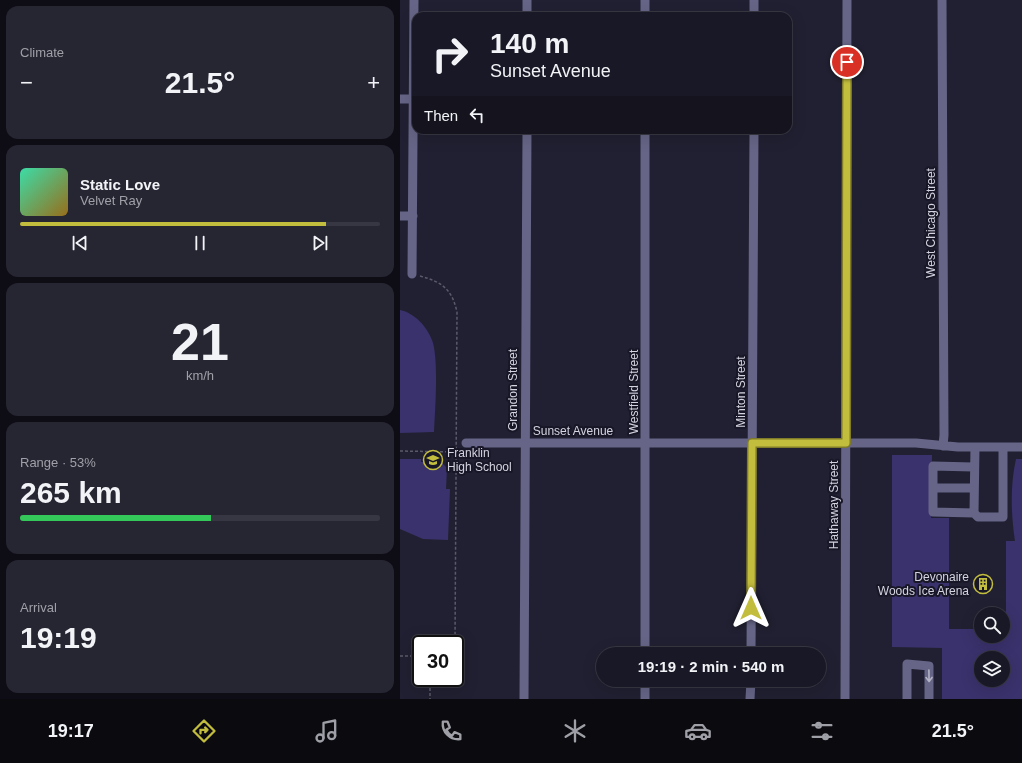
<!DOCTYPE html>
<html lang="en">
<head>
<meta charset="utf-8">
<style>
	body { margin:0; font-family:Helvetica,sans-serif; background:#262532; color:#f1f3f6; height:100vh; display:flex; flex-direction:column; font-size:15px; white-space:nowrap }
	* { box-sizing:border-box; margin:0 }
	p { font-size:13px; color:#9fa0a7 }
	.icon { flex:none; width:22px; height:22px; fill:none; stroke:currentColor; stroke-width:2; stroke-linecap:round; stroke-linejoin:round }
	.map { position:relative; flex:1; overflow:hidden }
	.details { display:flex; flex-direction:column; gap:6px; padding:6px; background:#0e0d15; width:400px }
	.details>* { flex:none }
	.hud { position:absolute; left:12px; top:12px; width:380px; height:122px; border-radius:12px; box-shadow:0 4px 16px #0002,0 0 0 1px #373743; background:#191826; color:#f1f3f6; overflow:hidden }
	.fabs { position:absolute; left:574px; top:607px; display:grid; gap:8px }
	.fabs a { display:grid; place-items:center; width:36px; height:36px; border-radius:50%; background:#191826; box-shadow:0 4px 16px #0002,0 0 0 1px #373743; font-size:20px }
	.speed { position:absolute; left:12px; top:635px; display:flex; gap:8px; font-size:20px; font-weight:700; text-align:center }
	.speed>* { display:grid; place-content:center; width:52px; height:52px; border-radius:50%; background:#191826; box-shadow:0 4px 16px #0002,0 0 0 1px #373743; line-height:1 }
	.speed .limit { border:2px solid #111; border-radius:6px; background:#fff; color:#111 }
	.pin { position:absolute; display:grid; place-items:center; width:34px; height:34px; color:#fff; margin:-17px; border:2px solid #fff; border-radius:50%; box-shadow:0 1px 4px #0007 }
	.me { position:absolute; width:44px; margin:-22px; rotate:0deg; stroke-linejoin:round; filter:drop-shadow(0 0 3px #0008) }
	.turn { display:flex; align-items:center; gap:14px; height:84px; padding:0 12px; font-size:18px }
	.turn .icon { width:52px; height:52px; stroke-width:2.5 }
	.turn b { display:block; font-size:28px; line-height:34px }
	.then { display:flex; align-items:center; height:38px; padding:0 12px; background:#0003; gap:8px; font-size:15px }
	.big { font-size:30px; font-weight:600; line-height:1.1 }
	.details .tile { flex:1; display:flex; flex-direction:column; justify-content:center; gap:6px; min-width:0; padding:0 14px; border-radius:12px; background:#262532 }
	.details .dial { align-items:center; gap:0 }
	.dial b { font-size:52px; line-height:1 }
	.song { display:flex; align-items:center; gap:12px }
	.cover { width:48px; height:48px; border-radius:6px; background:linear-gradient(135deg,hsl(160 70% 55%),hsl(40 70% 35%)) }
	.played { height:4px; border-radius:2px; background:linear-gradient(90deg,#c3bd3e 85%,#373743 85%) }
	.keys { display:flex; justify-content:space-around; direction:ltr }
	.heat { display:flex; justify-content:space-between; align-items:center; font-size:22px; direction:ltr }
	.charge { height:6px; border-radius:3px; background:linear-gradient(90deg,#34c759 53%,#373743 0) }
	.trip { position:absolute; left:196px; top:647px; width:230px; height:40px; border-radius:20px; background:#191826; box-shadow:0 4px 16px #0002,0 0 0 1px #373743; font-weight:600; line-height:40px; text-align:center }
	.tabs { display:flex; height:64px; justify-content:space-around; align-items:center; background:#0a0a0f; color:#9fa0a7 }
	.tabs .icon { width:28px; height:28px }
	.tabs .active { color:#c3bd3e }
	.tabs b { font-size:18px; color:#f1f3f6 }
	main { display:flex; flex:1; min-height:0 }
	.map>svg:first-child { display:block }
</style>
</head>
<body>
<main>
<section class="details">
<div class="tile"><p>Climate</p>
<div class="heat"><a>−</a><b class="big">21.5°</b><a>+</a></div>
</div>
<div class="tile">
<div class="song"><i class="cover"></i><div><b>Static Love</b><p>Velvet Ray</p></div></div>
<div class="played"></div>
<div class="keys"><svg class="icon" aria-label="previous" viewBox="0 0 24 24"><path d="M18 5L8 12l10 7zM5 5v14"/></svg><svg class="icon" aria-label="pause" viewBox="0 0 24 24"><path d="M8 5v14M16 5v14"/></svg><svg class="icon" aria-label="next" viewBox="0 0 24 24"><path d="M6 5l10 7-10 7zM19 5v14"/></svg></div>
</div>
<div class="tile dial"><b>21</b><p>km/h</p></div>
<div class="tile"><p>Range · 53%</p><b class="big">265 km</b><div class="charge"></div></div>
<div class="tile"><p>Arrival</p><b class="big">19:19</b></div>
</section>
<div class="map">
<svg width="622" height="699" viewBox="0 0 622 699">
	<rect width="100%" height="100%" fill="#212032"/>
	<!-- green -->
	<path fill="#3a326c" fill-rule="evenodd" d="M 0,310 C 15,313 27,327 32,340 C 39,358 35,411 34,432 L 0,433 Z
		M 492,455 L 532,455 L 531,518 L 549,518 L 549,629 L 581,629 L 581,636 L 603,636 L 603,629 L 606,629 L 606,541 L 615,541 C 611,515 610,485 616,459 L 622,459 L 622,699 L 542,699 L 542,648 L 492,647 ZM 581,658 L 603,658 L 603,680 L 581,680 Z
		M 0,459 L 21,459 L 21,462 L 41,462 L 47,468 L 46,489 L 50,489 L 48,540 L 23,539 L 0,529 Z"/>
	<g fill="none" stroke-linecap="round" stroke-linejoin="round">
		<!-- path -->
		<path stroke="#5b5a6a" stroke-width="1.5" stroke-dasharray="3 2" stroke-linecap="butt" d="M 20,276 C 42,282 52,289 57,312 L 55,644
			M 0,451 L 56,452
			M 0,656 L 21,656
			M 30,678 L 30,699"/>
		<!-- minor -->
		<path stroke="#666587" stroke-width="9" d="M 245,0 L 245,16
			M 542,0 L 544,435 L 543,446
			M 127,16 L 127,0
			M 354,16 L 354,0
			M 0,99 L 13,99
			M 0,216 L 13,216
			M 12,274 L 14,0
			M 66,443 L 516,443 L 558,447 L 622,447
			M 573,467 L 533,466 L 533,512 L 574,513 L 575,447
			M 533,488 L 574,488
			M 574,513 L 578,517 L 603,517 L 603,447
			M 245,654 L 245,130
			M 351,654 L 354,130
			M 124,699 L 127,130
			M 245,699 L 245,680
			M 350,699 L 351,680
			M 445,699 L 447,0
			M 507,699 L 507,664 L 529,666 L 529,699"/>
	</g>
	<!-- one-way arrows -->
	<defs><path id="oneway-shaft" d="M-6 0H5M1.5-3L5.5 0L1.5 3" fill="none" stroke-width="1.6" stroke-linecap="round" stroke-linejoin="round"/></defs>
	<use stroke="#b3b3c5" href="#oneway-shaft" transform="translate(529 676) rotate(89)"/>
	<g fill="none" stroke-linecap="round" stroke-linejoin="round">
		<defs>
			<path id="route" d="M 351,608 L 352,443 L 446,443 L 447,62"/>
		</defs>
		<!-- route casing -->
		<use href="#route" stroke="#7f7b28" stroke-width="10"/>
		<!-- route -->
		<use href="#route" stroke="#c3bd3e" stroke-width="7"/>
	</g>
	<!-- icons -->
	<defs>
		<symbol id="school-ring" viewBox="-11 -11 22 22"><circle r="9.5" fill="#181728" stroke="#c3bd3e" stroke-width="1.5"/><path d="M0-5L7-2L0 1L-7-2ZM-4 1L0 2.5L4 1V4Q0 6-4 4Z" fill="#c3bd3e"/></symbol>
		<symbol id="building-ring" viewBox="-11 -11 22 22"><circle r="9.5" fill="#181728" stroke="#c3bd3e" stroke-width="1.5"/><path d="M-4-6H4V6H1V3H-1V6H-4ZM-2.5-4.3h1.7v1.8h-1.7ZM.8-4.3h1.7v1.8H.8ZM-2.5-1h1.7V.8h-1.7ZM.8-1h1.7V.8H.8Z" fill="#c3bd3e"/></symbol>
	</defs>
	<g fill-rule="evenodd">
		<use href="#school-ring" x="22" y="449" width="22" height="22"/>
		<use href="#building-ring" x="572" y="573" width="22" height="22"/>
	</g>
	<g text-anchor="middle" dominant-baseline="central" stroke-width="4" stroke-linejoin="round" paint-order="stroke">
		<!-- street labels -->
		<g font-size="12" fill="#d4d4e0" stroke="#181728">
			<text transform="translate(531 223) rotate(-90)">West Chicago Street</text>
			<text transform="translate(113 390) rotate(-90)">Grandon Street</text>
			<text transform="translate(234 392) rotate(-90)">Westfield Street</text>
			<text transform="translate(341 392) rotate(-90)">Minton Street</text>
			<text x="173" y="431">Sunset Avenue</text>
			<text transform="translate(434 505) rotate(-90)">Hathaway Street</text>
		</g>
		<!-- poi labels -->
		<g font-size="12" fill="#d4d4e0" stroke="#181728" text-anchor="start">
			<text x="47" y="453">Franklin<tspan x="47" dy="14">High School</tspan></text>
			<text x="569" y="577" text-anchor="end">Devonaire<tspan x="569" dy="14">Woods Ice Arena</tspan></text>
		</g>
	</g>
</svg>
<div class="fabs">
<a><svg class="icon" aria-label="search" viewBox="0 0 24 24"><circle cx="10" cy="10" r="6"/><path d="M15 15l6 6"/></svg></a>
<a><svg class="icon" aria-label="layers" viewBox="0 0 24 24"><path d="M12 4l9 5-9 5-9-5zM3 14l9 5 9-5"/></svg></a>
</div>
<div class="speed"><div class="limit">30</div></div>
<div class="pin" style="left:447px;top:62px;background:#d93025"><svg class="icon" aria-label="arrive" viewBox="0 0 24 24"><path d="M6 21V4h12l-3 4 3 4H6"/></svg></div>
<svg class="me" style="left:351px;top:608px" viewBox="-20 -20 40 40"><path d="M0-17L14 15 0 8-14 15z" fill="#c3bd3e" stroke="#fff" stroke-width="4"/></svg>
<div class="trip">19:19 · 2 min · 540 m</div>
<div class="hud">
<div class="turn"><svg class="icon" aria-label="right" viewBox="0 0 24 24"><path d="M7 20v-9h11M14 6l5 5-5 5"/></svg><div><b>140 m</b>Sunset Avenue</div></div>
<div class="then">Then<svg class="icon" aria-label="left" viewBox="0 0 24 24"><path d="M17 20v-9H6M10 6l-5 5 5 5"/></svg></div>
</div>
</div>
</main>
<nav class="tabs">
<b>19:17</b>
<svg class="icon active" aria-label="directions" viewBox="0 0 24 24"><path d="M12 3l9 9-9 9-9-9zM9 14v-3h6M13 9l2 2-2 2"/></svg>
<svg class="icon" aria-label="music" viewBox="0 0 24 24"><path d="M9 18V5l10-2v13"/><circle cx="6" cy="18" r="3"/><circle cx="16" cy="16" r="3"/></svg>
<svg class="icon" aria-label="phone" viewBox="0 0 24 24"><path d="M5 4h4l2 5-3 2q2 4 5 5l2-3 5 2v4C11 20 4 13 5 4z"/></svg>
<svg class="icon" aria-label="climate" viewBox="0 0 24 24"><path d="M12 3v18M4 7l16 10M4 17L20 7"/></svg>
<svg class="icon" aria-label="car" viewBox="0 0 24 24"><path d="M5 17H2v-5l4-1 3-4h7l3 4 3 1v5h-3M9 17h6M6 11h13"/><circle cx="7" cy="17" r="2"/><circle cx="17" cy="17" r="2"/></svg>
<svg class="icon" aria-label="filters" viewBox="0 0 24 24"><path d="M4 7h16M4 17h16"/><circle cx="9" cy="7" r="2"/><circle cx="15" cy="17" r="2"/></svg>
<b>21.5°</b>
</nav>
</body>
</html>
